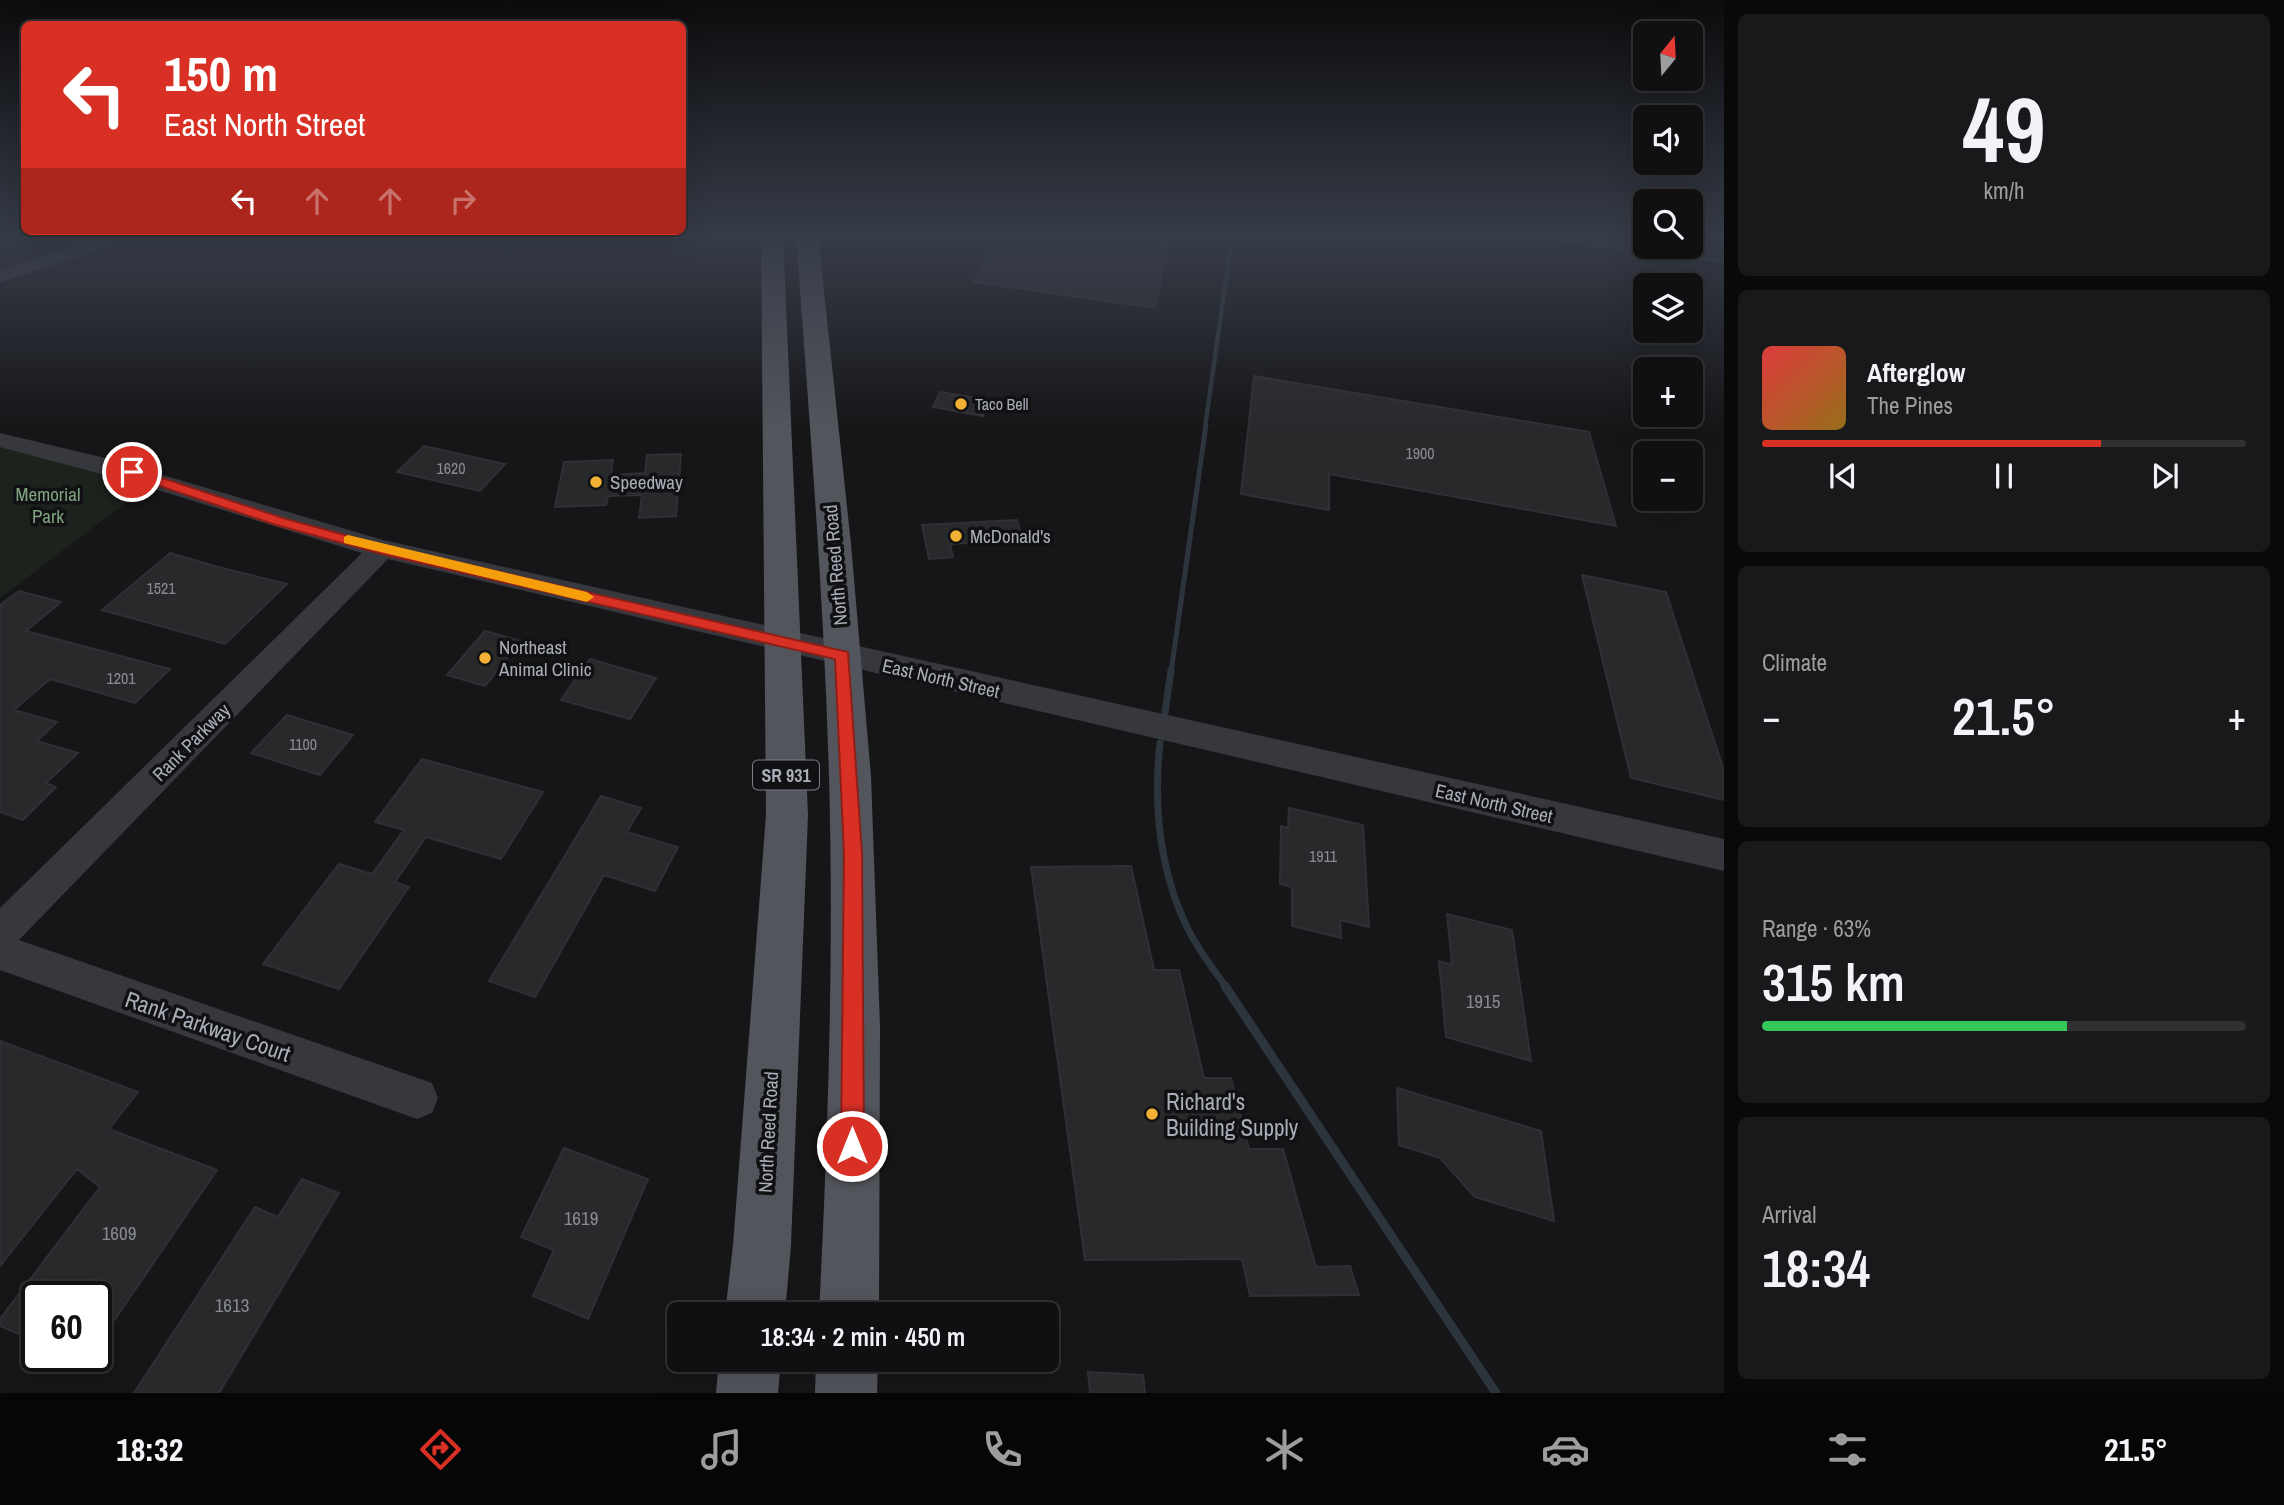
<!DOCTYPE html>
<html lang="en">
<head>
<meta charset="utf-8">
<style>
	body { margin:0; font-family:"Archivo Narrow",sans-serif; background:#19191b; color:#f1f3f6; height:100vh; display:flex; flex-direction:column; font-size:26px; white-space:nowrap }
	* { box-sizing:border-box; margin:0 }
	p { font-size:23px; color:#9c9d9f }
	.icon { flex:none; width:38px; height:38px; fill:none; stroke:currentColor; stroke-width:2; stroke-linecap:round; stroke-linejoin:round }
	.map { position:relative; flex:1; overflow:hidden }
	.sheet { display:flex; flex-direction:column; gap:14px; padding:14px; background:#09090a; width:560px }
	.sheet>* { flex:none }
	.banner { position:absolute; left:21px; top:21px; width:665px; height:214px; border-radius:10px; box-shadow:0 7px 28px #0002,0 0 0 2px #303032; background:#d93025; color:#fff; overflow:hidden }
	.needle { width:46px; rotate:18deg }
	.controls { position:absolute; left:1633px; top:21px; display:grid; gap:14px }
	.controls a { display:grid; place-items:center; width:70px; height:70px; border-radius:10px; background:#101012; box-shadow:0 7px 28px #0002,0 0 0 2px #303032; font-size:35px }
	.speed { position:absolute; left:21px; top:1281px; display:flex; gap:14px; font-size:35px; font-weight:700; text-align:center }
	.speed>* { display:grid; place-content:center; width:91px; height:91px; border-radius:50%; background:#101012; box-shadow:0 7px 28px #0002,0 0 0 2px #303032; line-height:1 }
	.speed .limit { border:4px solid #111; border-radius:10px; background:#fff; color:#111 }
	.pin { position:absolute; display:grid; place-items:center; width:60px; height:60px; color:#fff; margin:-30px; border:4px solid #fff; border-radius:50%; box-shadow:0 2px 7px #0007 }
	.me { position:absolute; width:77px; margin:-38px; rotate:0deg; stroke-linejoin:round; filter:drop-shadow(0 0 5px #0008) }
	.turn { display:flex; align-items:center; gap:24px; height:147px; padding:0 28px; font-size:32px }
	.turn .icon { width:91px; height:91px; stroke-width:2.5 }
	.turn b { display:block; font-size:49px; line-height:60px }
	.lanes { display:flex; align-items:center; height:66px; padding:0 28px; background:#0003; justify-content:center; gap:35px; direction:ltr }
	.lanes .off { opacity:.35 }
	.big { font-size:52px; font-weight:600; line-height:1.1 }
	.sheet .card { flex:1; display:flex; flex-direction:column; justify-content:center; gap:10px; min-width:0; padding:0 24px; border-radius:10px; background:#19191b }
	.sheet .dial { align-items:center; gap:0 }
	.dial b { font-size:91px; line-height:1 }
	.song { display:flex; align-items:center; gap:21px }
	.cover { width:84px; height:84px; border-radius:10px; background:linear-gradient(135deg,hsl(0 70% 55%),hsl(40 70% 35%)) }
	.played { height:7px; border-radius:4px; background:linear-gradient(90deg,#d93025 70%,#303032 70%) }
	.keys { display:flex; justify-content:space-around; direction:ltr }
	.heat { display:flex; justify-content:space-between; align-items:center; font-size:38px; direction:ltr }
	.charge { height:10px; border-radius:5px; background:linear-gradient(90deg,#34c759 63%,#303032 0) }
	.trip { position:absolute; left:667px; top:1302px; width:392px; height:70px; border-radius:10px; background:#101012; box-shadow:0 7px 28px #0002,0 0 0 2px #303032; font-weight:600; line-height:70px; text-align:center }
	.dock { display:flex; height:112px; justify-content:space-around; align-items:center; background:#060607; color:#9c9d9f }
	.dock .icon { width:49px; height:49px }
	.dock .on { color:#d93025 }
	.dock b { font-size:32px; color:#f1f3f6 }
	main { display:flex; flex:1; min-height:0 }
	.map>svg:first-child { display:block }
</style>
</head>
<body>
<main>
<div class="map">
<svg width="1724" height="1393" viewBox="0 0 1724 1393">
	<rect width="100%" height="100%" fill="#161618"/>
	<!-- green -->
	<path fill="#1c231d" d="M 0,445 L 148,486 L 0,598 Z"/>
	<g fill="none" stroke-linecap="round" stroke-linejoin="round">
		<!-- stream-far3 -->
		<path stroke="#2c353c" stroke-width="4.5" d="M 1518,235 L 1724,261
			M 1205,427 L 1231,244 L 1236,235"/>
		<!-- stream-far2 -->
		<path stroke="#2c353c" stroke-width="5" d="M 1171,672 L 1206,425"/>
		<!-- stream-far1 -->
		<path stroke="#2c353c" stroke-width="7" d="M 1165,713 L 1171,670
			M 1160,743 C 1153,807 1160,875 1190,933 C 1200,952 1214,970 1226,987"/>
		<!-- stream -->
		<path stroke="#2c353c" stroke-width="9" d="M 1225,986 L 1496,1393"/>
	</g>
	<!-- building -->
	<path fill="#29292c" stroke="#303034" stroke-width="2" d="M 989,235 L 1170,235 L 1155,308 L 974,282 L 989,251 L 982,250 Z
		M 1254,376 L 1589,432 L 1616,526 L 1329,474 L 1329,510 L 1241,494 Z
		M 940,392 L 989,400 L 983,416 L 933,407 Z
		M 424,446 L 505,464 L 480,491 L 397,472 Z
		M 681,454 L 676,516 L 639,518 L 642,495 L 608,496 L 606,505 L 555,507 L 564,462 L 613,460 L 611,475 L 645,473 L 647,455 Z
		M 1017,520 L 1023,540 L 950,544 L 953,557 L 929,559 L 922,525 Z
		M 170,553 L 218,567 L 287,584 L 225,644 L 102,610 Z
		M 1582,575 L 1666,592 L 1724,771 L 1724,800 L 1631,778 Z
		M 19,591 L 61,602 L 26,631 L 170,669 L 135,703 L 50,679 L 14,710 L 57,722 L 37,741 L 78,753 L 46,783 L 56,787 L 23,820 L 0,812 L 0,605 Z
		M 485,631 L 521,641 L 485,686 L 447,675 Z
		M 590,659 L 656,678 L 630,719 L 561,700 Z
		M 287,715 L 353,735 L 320,775 L 251,753 Z
		M 422,759 L 543,792 L 501,859 L 426,837 L 395,882 L 409,887 L 339,989 L 263,964 L 339,864 L 372,874 L 404,830 L 375,822 Z
		M 601,796 L 641,808 L 627,832 L 678,847 L 655,891 L 604,875 L 535,997 L 489,981 Z
		M 1289,808 L 1363,825 L 1369,927 L 1340,920 L 1341,938 L 1292,926 L 1292,887 L 1280,884 L 1281,826 L 1288,828 Z
		M 1131,866 L 1154,970 L 1179,970 L 1204,1078 L 1231,1078 L 1249,1149 L 1283,1149 L 1316,1267 L 1350,1266 L 1359,1295 L 1250,1296 L 1242,1259 L 1085,1260 L 1031,867 Z
		M 1447,914 L 1512,930 L 1531,1061 L 1446,1037 L 1439,961 L 1452,965 Z
		M 0,1041 L 138,1092 L 109,1129 L 217,1170 L 96,1347 L 96,1297 L 37,1297 L 37,1342 L 0,1326 L 0,1319 L 100,1187 L 77,1169 L 0,1266 Z
		M 1397,1088 L 1541,1131 L 1554,1221 L 1475,1197 L 1440,1158 L 1399,1145 Z
		M 564,1148 L 648,1179 L 588,1319 L 533,1296 L 554,1250 L 521,1237 Z
		M 302,1179 L 339,1193 L 219,1393 L 134,1393 L 255,1207 L 278,1217 Z
		M 1088,1372 L 1143,1375 L 1145,1393 L 1090,1393 Z"/>
	<g fill="none" stroke-linecap="round" stroke-linejoin="round">
		<!-- minor -->
		<path fill="#37383d" fill-rule="evenodd" d="M 104,235 L 132,235 L 130,239 L 0,283 L 0,270 Z
			M 0,433 L 105,458 L 383,540 L 1724,839 L 1724,871 L 388,559 L 19,940 L 432,1083 L 438,1098 L 432,1113 L 417,1119 L 0,970 L 0,908 L 362,553 L 135,483 L 0,447 Z"/>
		<!-- major -->
		<path fill="#53555c" fill-rule="evenodd" d="M 761,235 L 783,235 L 808,815 L 791,1245 L 785,1314 L 725,1314 L 733,1245 L 766,815 Z
			M 796,235 L 818,235 L 851,544 L 871,776 L 880,1026 L 879,1314 L 819,1314 C 828,1135 834,956 829,777 C 824,596 809,416 796,235 Z
			M 719,1360 L 781,1360 L 778,1393 L 716,1393 Z
			M 816,1360 L 878,1360 L 877,1393 L 815,1393 Z"/>
	</g>
	<!-- sky -->
	<linearGradient id="sky" x2="0" y2="1"><stop stop-color="#0c0c0d"/><stop offset="0.55" stop-color="#363c48"/><stop offset="1" stop-color="#363c48" stop-opacity="0"/></linearGradient>
	<rect width="1724" height="430" fill="url(#sky)"/>
	<!-- route -->
	<path fill="#d93025" stroke="#8d1f18" stroke-width="2" d="M 132,468 L 286,519 L 382,545 L 848,652 L 862,854 L 864,1146 L 860,1154 L 852,1158 L 845,1154 L 841,1146 L 844,854 L 835,659 L 382,554 L 276,525 L 127,475 L 125,472 Z"/>
	<!-- slow -->
	<path fill="#f59e0b" d="M 348,535 L 587,592 L 594,597 L 587,602 L 344,543 L 344,537 Z"/>
	<!-- markers -->
	<g fill="#f2b134" stroke="#111113" stroke-width="2.5">
		<circle cx="961" cy="404" r="7"/>
		<circle cx="596" cy="482" r="7"/>
		<circle cx="956" cy="536" r="7"/>
		<circle cx="485" cy="658" r="7"/>
		<circle cx="1152" cy="1114" r="7"/>
	</g>
	<g text-anchor="middle" dominant-baseline="central" stroke-width="7" stroke-linejoin="round" paint-order="stroke">
		<!-- far-poi labels -->
		<g font-size="16" fill="#a8adb8" stroke="#111113" text-anchor="start">
			<text x="975" y="404">Taco Bell</text>
		</g>
		<!-- number labels -->
		<g font-size="16" fill="#888b94">
			<text x="1420" y="453">1900</text>
			<text x="451" y="468">1620</text>
			<text x="161" y="588">1521</text>
			<text x="121" y="678">1201</text>
			<text x="303" y="744">1100</text>
			<text x="1323" y="856">1911</text>
		</g>
		<!-- shield labels -->
		<rect fill="#111113" stroke="#7b7e86" stroke-width="2" x="753" y="760.5" width="66" height="29" rx="5"/>
		<g font-size="18" font-weight="bold" fill="#a8adb8">
			<text x="786" y="775">SR 931</text>
		</g>
		<!-- poi labels -->
		<g font-size="19" fill="#a8adb8" stroke="#111113" text-anchor="start">
			<text x="610" y="482">Speedway</text>
			<text x="970" y="536">McDonald's</text>
			<text x="499" y="647">Northeast<tspan x="499" dy="22">Animal Clinic</tspan></text>
		</g>
		<!-- park labels -->
		<g font-size="19" fill="#7fa381" stroke="#111113">
			<text x="48" y="494">Memorial<tspan x="48" dy="22">Park</tspan></text>
		</g>
		<!-- street labels -->
		<g font-size="19" fill="#a8adb8" stroke="#111113">
			<text transform="translate(835 565) rotate(-95)">North Reed Road</text>
			<text transform="translate(941 678) rotate(13)">East North Street</text>
			<text transform="translate(191 742) rotate(-45)">Rank Parkway</text>
			<text transform="translate(1494 803) rotate(13)">East North Street</text>
			<text transform="translate(768 1132) rotate(-87)">North Reed Road</text>
		</g>
		<!-- near-number labels -->
		<g font-size="19" fill="#888b94">
			<text x="1483" y="1001">1915</text>
			<text x="581" y="1218">1619</text>
			<text x="119" y="1233">1609</text>
			<text x="232" y="1305">1613</text>
		</g>
		<!-- near-street labels -->
		<g font-size="23" fill="#a8adb8" stroke="#111113">
			<text transform="translate(208 1026) rotate(19)">Rank Parkway Court</text>
		</g>
		<!-- near-poi labels -->
		<g font-size="23" fill="#a8adb8" stroke="#111113" text-anchor="start">
			<text x="1166" y="1101">Richard's<tspan x="1166" dy="26">Building Supply</tspan></text>
		</g>
	</g>
</svg>
<div class="controls">
<a><svg class="needle" viewBox="-14 -14 28 28"><path d="M0-13l5 13h-10z" fill="#e53935"/><path d="M0 13l5-13h-10z" fill="#9c9d9f"/></svg></a>
<a><svg class="icon" aria-label="sound" viewBox="0 0 24 24"><path d="M4 9h4l5-4v14l-5-4H4zM17 9q2 3 0 6"/></svg></a>
<a><svg class="icon" aria-label="search" viewBox="0 0 24 24"><circle cx="10" cy="10" r="6"/><path d="M15 15l6 6"/></svg></a>
<a><svg class="icon" aria-label="layers" viewBox="0 0 24 24"><path d="M12 4l9 5-9 5-9-5zM3 14l9 5 9-5"/></svg></a>
<a>+</a>
<a>−</a>
</div>
<div class="speed"><div class="limit">60</div></div>
<div class="pin" style="left:132px;top:472px;background:#d93025"><svg class="icon" aria-label="arrive" viewBox="0 0 24 24"><path d="M6 21V4h12l-3 4 3 4H6"/></svg></div>
<svg class="me" style="left:852px;top:1146px" viewBox="-20 -20 40 40"><circle r="17" fill="#d93025" stroke="#fff" stroke-width="3"/><path d="M0-11L8 9 0 5-8 9z" fill="#fff"/></svg>
<div class="trip">18:34 · 2 min · 450 m</div>
<div class="banner">
<div class="turn"><svg class="icon" aria-label="left" viewBox="0 0 24 24"><path d="M17 20v-9H6M10 6l-5 5 5 5"/></svg><div><b>150 m</b>East North Street</div></div>
<div class="lanes"><svg class="icon" aria-label="left" viewBox="0 0 24 24"><path d="M17 20v-9H6M10 6l-5 5 5 5"/></svg><svg class="icon off" aria-label="ahead" viewBox="0 0 24 24"><path d="M12 20V5M6 11l6-6 6 6"/></svg><svg class="icon off" aria-label="ahead" viewBox="0 0 24 24"><path d="M12 20V5M6 11l6-6 6 6"/></svg><svg class="icon off" aria-label="right" viewBox="0 0 24 24"><path d="M7 20v-9h11M14 6l5 5-5 5"/></svg></div>
</div>
</div>
<section class="sheet">
<div class="card dial"><b>49</b><p>km/h</p></div>
<div class="card">
<div class="song"><i class="cover"></i><div><b>Afterglow</b><p>The Pines</p></div></div>
<div class="played"></div>
<div class="keys"><svg class="icon" aria-label="previous" viewBox="0 0 24 24"><path d="M18 5L8 12l10 7zM5 5v14"/></svg><svg class="icon" aria-label="pause" viewBox="0 0 24 24"><path d="M8 5v14M16 5v14"/></svg><svg class="icon" aria-label="next" viewBox="0 0 24 24"><path d="M6 5l10 7-10 7zM19 5v14"/></svg></div>
</div>
<div class="card"><p>Climate</p>
<div class="heat"><a>−</a><b class="big">21.5°</b><a>+</a></div>
</div>
<div class="card"><p>Range · 63%</p><b class="big">315 km</b><div class="charge"></div></div>
<div class="card"><p>Arrival</p><b class="big">18:34</b></div>
</section>
</main>
<nav class="dock">
<b>18:32</b>
<svg class="icon on" aria-label="directions" viewBox="0 0 24 24"><path d="M12 3l9 9-9 9-9-9zM9 14v-3h6M13 9l2 2-2 2"/></svg>
<svg class="icon" aria-label="music" viewBox="0 0 24 24"><path d="M9 18V5l10-2v13"/><circle cx="6" cy="18" r="3"/><circle cx="16" cy="16" r="3"/></svg>
<svg class="icon" aria-label="phone" viewBox="0 0 24 24"><path d="M5 4h4l2 5-3 2q2 4 5 5l2-3 5 2v4C11 20 4 13 5 4z"/></svg>
<svg class="icon" aria-label="climate" viewBox="0 0 24 24"><path d="M12 3v18M4 7l16 10M4 17L20 7"/></svg>
<svg class="icon" aria-label="car" viewBox="0 0 24 24"><path d="M5 17H2v-5l4-1 3-4h7l3 4 3 1v5h-3M9 17h6M6 11h13"/><circle cx="7" cy="17" r="2"/><circle cx="17" cy="17" r="2"/></svg>
<svg class="icon" aria-label="filters" viewBox="0 0 24 24"><path d="M4 7h16M4 17h16"/><circle cx="9" cy="7" r="2"/><circle cx="15" cy="17" r="2"/></svg>
<b>21.5°</b>
</nav>
</body>
</html>
